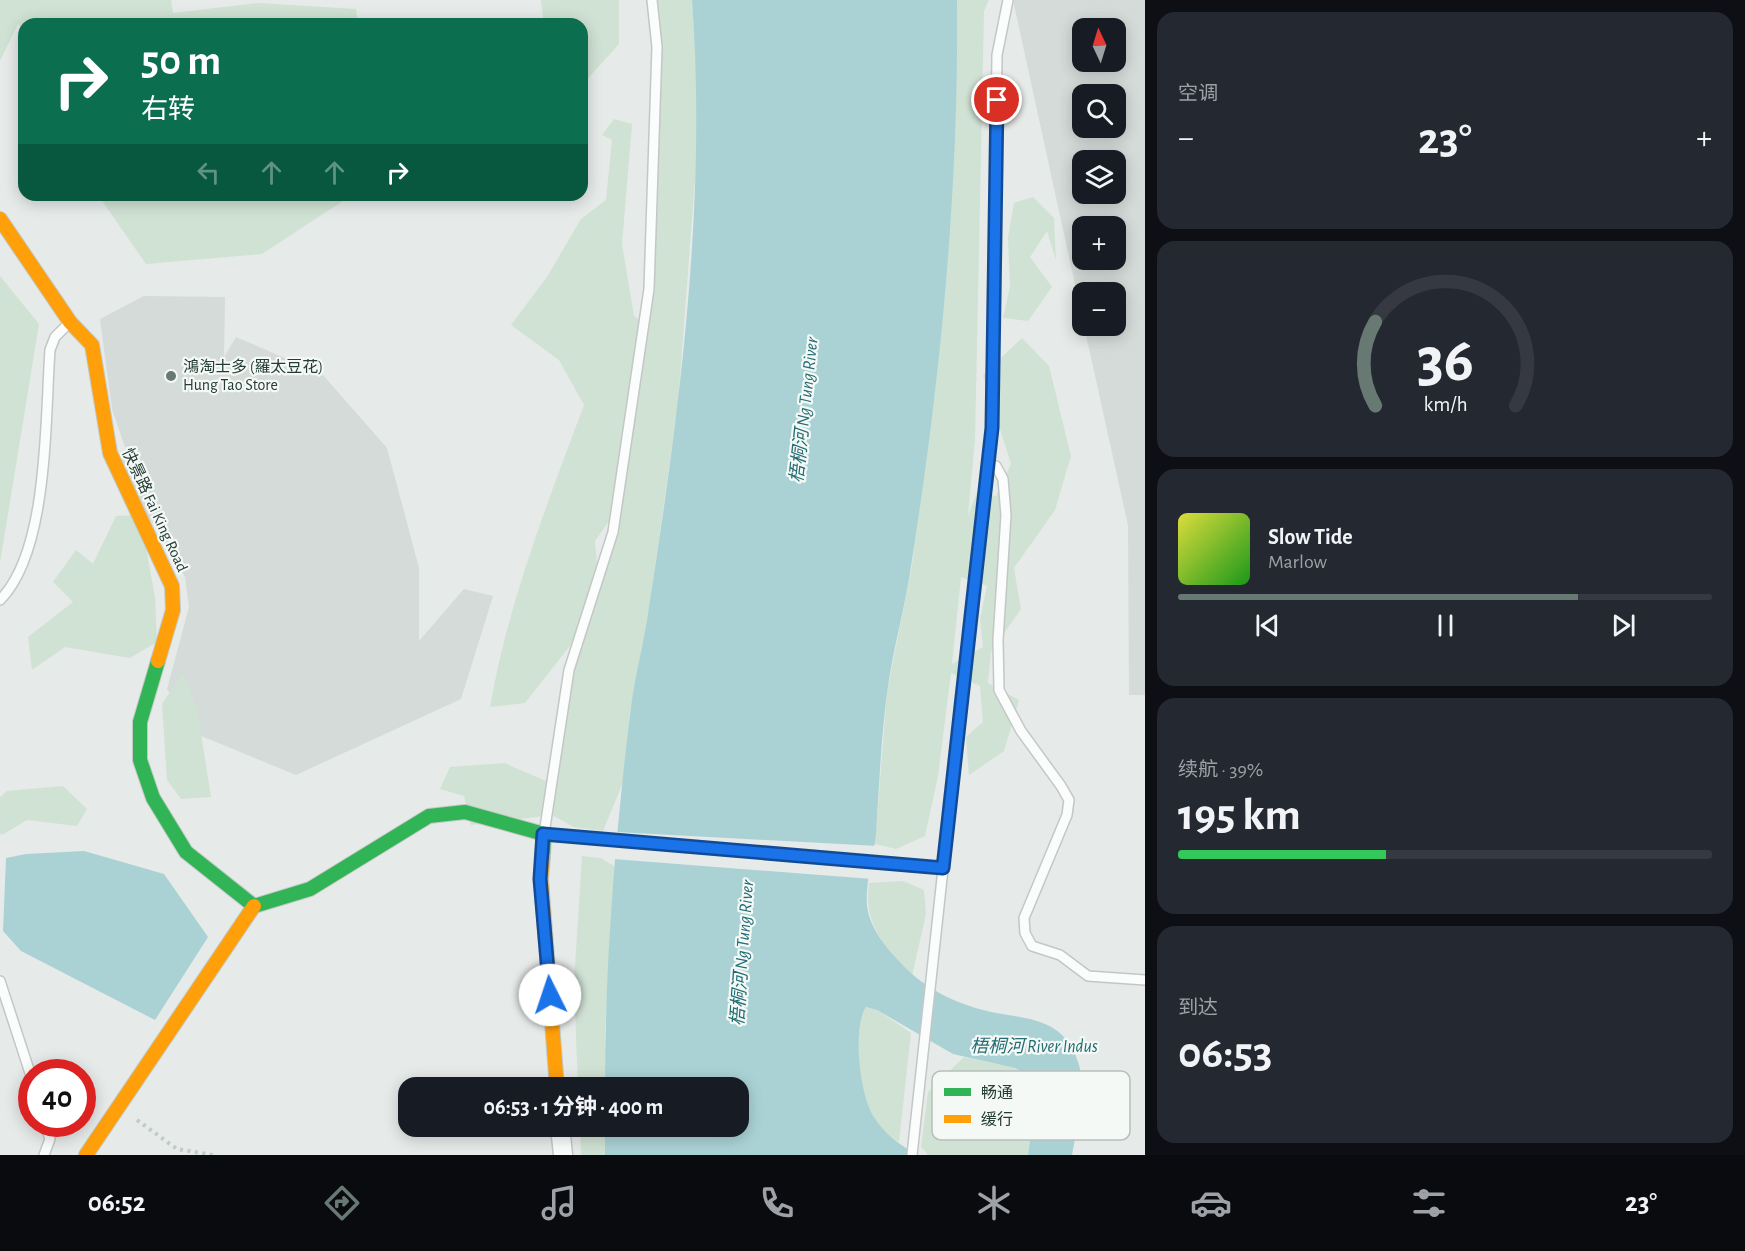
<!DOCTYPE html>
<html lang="zh">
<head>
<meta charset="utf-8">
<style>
	body { margin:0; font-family:"Alegreya Sans","Noto Sans SC",sans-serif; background:#242831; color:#f1f3f6; height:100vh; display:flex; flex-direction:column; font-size:22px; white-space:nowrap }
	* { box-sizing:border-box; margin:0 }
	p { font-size:20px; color:#9ea1a6 }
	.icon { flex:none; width:33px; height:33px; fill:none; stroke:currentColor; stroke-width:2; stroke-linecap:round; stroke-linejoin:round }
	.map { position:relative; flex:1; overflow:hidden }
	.sheet { display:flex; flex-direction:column; gap:12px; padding:12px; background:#0d0f14; width:600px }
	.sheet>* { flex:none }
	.hud { position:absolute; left:18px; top:18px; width:570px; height:183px; border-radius:18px; box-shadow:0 3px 15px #0003; background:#0b6e4f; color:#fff; overflow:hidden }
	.needle { width:39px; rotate:356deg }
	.tools { position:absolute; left:1072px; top:18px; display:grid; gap:12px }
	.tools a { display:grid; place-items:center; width:54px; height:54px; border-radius:12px; background:#171b24; box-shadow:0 3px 15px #0003; font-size:30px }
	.speed { position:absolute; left:18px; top:1059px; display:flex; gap:12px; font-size:30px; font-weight:700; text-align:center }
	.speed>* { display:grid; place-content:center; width:78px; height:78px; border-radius:50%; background:#171b24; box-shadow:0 3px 15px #0003; line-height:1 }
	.speed .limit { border:9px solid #d22; background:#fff; color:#111 }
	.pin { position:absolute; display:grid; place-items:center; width:51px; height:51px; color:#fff; margin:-26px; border:3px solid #fff; border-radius:50%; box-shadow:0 2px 6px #0007 }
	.me { position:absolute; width:66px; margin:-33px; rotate:356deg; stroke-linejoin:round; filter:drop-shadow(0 0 4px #0008) }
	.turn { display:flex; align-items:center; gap:21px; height:126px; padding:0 24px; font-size:27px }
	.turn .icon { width:78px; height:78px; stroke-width:2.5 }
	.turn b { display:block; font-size:42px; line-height:51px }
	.lanes { display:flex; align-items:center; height:57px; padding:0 24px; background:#0003; justify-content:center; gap:30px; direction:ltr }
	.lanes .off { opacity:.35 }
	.big { font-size:45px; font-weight:700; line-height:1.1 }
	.sheet .card { flex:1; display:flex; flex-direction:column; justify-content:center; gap:9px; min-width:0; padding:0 21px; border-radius:18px; background:#242831 }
	.sheet .dial { align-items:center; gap:0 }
	.dial svg { height:156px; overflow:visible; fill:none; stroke:#363941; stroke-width:7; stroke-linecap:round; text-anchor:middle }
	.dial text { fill:#f1f3f6; stroke:none }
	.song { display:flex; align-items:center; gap:18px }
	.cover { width:72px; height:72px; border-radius:9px; background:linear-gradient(135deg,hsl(60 70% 55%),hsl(120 70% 35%)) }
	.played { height:6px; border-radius:3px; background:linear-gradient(90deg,#687973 75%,#363941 75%) }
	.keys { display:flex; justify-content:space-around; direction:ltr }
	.heat { display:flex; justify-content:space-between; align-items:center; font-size:33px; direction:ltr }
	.charge { height:9px; border-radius:4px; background:linear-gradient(90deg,#34c759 39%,#363941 0) }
	.trip { position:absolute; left:398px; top:1077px; width:351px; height:60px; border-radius:18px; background:#171b24; box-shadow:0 3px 15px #0003; font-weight:700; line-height:60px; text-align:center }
	.tab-bar { display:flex; height:96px; justify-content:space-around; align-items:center; background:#090b0e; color:#9ea1a6 }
	.tab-bar .icon { width:42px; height:42px }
	.tab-bar .active { color:#687973 }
	.tab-bar b { font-size:27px; color:#f1f3f6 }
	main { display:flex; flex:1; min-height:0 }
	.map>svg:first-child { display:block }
</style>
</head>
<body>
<main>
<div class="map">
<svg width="1145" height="1155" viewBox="0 0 1145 1155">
	<rect width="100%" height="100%" fill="#e6eae8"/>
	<!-- built -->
	<path fill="#d4dbd8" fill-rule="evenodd" d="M 1013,0 L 1145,0 L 1145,695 L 1129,695 L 1128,525 L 1084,326 L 1116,326 L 1116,292 L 1083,292 L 1083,321 ZM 1083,28 L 1116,28 L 1116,62 L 1083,62 ZM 1083,94 L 1116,94 L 1116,128 L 1083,128 ZM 1083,160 L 1116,160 L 1116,194 L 1083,194 ZM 1083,226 L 1116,226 L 1116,260 L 1083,260 Z
		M 144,296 L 225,297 L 224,357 L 236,337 L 322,374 L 387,448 L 419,568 L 419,641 L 464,589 L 493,596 L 461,699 L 296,775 L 199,735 L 167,689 L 189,607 L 185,577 L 114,459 L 127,453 L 112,409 L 100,319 Z"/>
	<!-- green -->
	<path fill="#d0e2d4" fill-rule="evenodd" d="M 0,0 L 171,0 L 173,13 L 259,3 L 356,9 L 358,24 L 24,24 L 24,29 L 18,24 L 0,61 Z
		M 541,0 L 619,0 L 619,44 L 582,85 L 582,24 L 544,24 Z
		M 651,0 L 692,0 L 697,65 L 697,153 L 678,404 L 649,610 L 630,712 L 624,780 L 603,831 L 574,827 L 552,815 L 471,825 L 464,796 L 440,789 L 450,767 L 504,763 L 551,783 L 580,633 L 525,703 L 490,707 C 508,603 547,504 584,405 L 559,360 L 511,325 L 547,277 L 581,219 L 606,200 L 612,140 L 602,135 L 614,119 L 632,124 L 622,244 L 634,316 L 643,323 L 657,47 ZM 616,511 L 598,576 L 595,541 Z
		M 957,0 L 989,0 L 984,11 L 975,439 L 968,516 L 977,492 L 996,496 L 1011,464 L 983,375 L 1022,338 L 1049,366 L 1071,456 L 1055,510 L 1014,568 L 1021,609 L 991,652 L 988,683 L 1019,700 L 1004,751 L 969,775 L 966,737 L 983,722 L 980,686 L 951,673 L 938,776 L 925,836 L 896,849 L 875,844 L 887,692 L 912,565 L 936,381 L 953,173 ZM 961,577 L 987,586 L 980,619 L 983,647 L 952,664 Z
		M 98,195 L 352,195 L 262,254 L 146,264 Z
		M 1033,197 L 1054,218 L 1056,260 L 1047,231 L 1030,257 L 1052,287 L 1028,321 L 1003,318 L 1010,287 L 1008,237 L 1014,203 Z
		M 0,276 L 39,324 L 0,563 Z
		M 140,515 L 155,597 L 157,642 L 130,658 L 65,647 L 32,670 L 28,637 L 73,602 L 53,582 L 76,550 L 93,564 L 116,516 Z
		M 183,673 L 197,708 L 211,797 L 181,799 L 167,780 L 162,704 Z
		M 63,786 L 87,809 L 77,826 L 27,820 L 2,835 L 0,833 L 0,797 L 7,791 Z
		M 582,856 L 600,858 L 616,867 L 605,1030 L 605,1087 L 578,1088 L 574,982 Z
		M 903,881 L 924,890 L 926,914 L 912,976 C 886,947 863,926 869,883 Z
		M 866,1007 L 877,1010 L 911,1033 L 899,1142 C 888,1135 879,1127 872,1116 C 860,1094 852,1028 866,1007 Z
		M 964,1057 L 1015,1068 L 1029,1075 L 1036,1095 L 1028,1155 L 928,1155 L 921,1147 L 928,1092 Z
		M 580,1127 L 605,1127 L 605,1155 L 581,1155 Z"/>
	<!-- water -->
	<path fill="#aad2d5" d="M 692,0 L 957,0 C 959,187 941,375 912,560 C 906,604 893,648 887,693 C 881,740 879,787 876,834 C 874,857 865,882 867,905 C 869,926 884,945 898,960 C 920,985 948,1000 979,1009 C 1021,1021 1063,1012 1079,1065 C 1087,1093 1077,1127 1072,1155 L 1028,1155 L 1036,1095 L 1029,1075 L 1015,1068 L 953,1054 L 877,1010 L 866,1007 C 852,1028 860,1097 874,1117 C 884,1134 900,1144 916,1155 L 605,1155 L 605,1127 L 738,1126 L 738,1088 L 605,1087 C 605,964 615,838 630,715 C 634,679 644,643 649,607 C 680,407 707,203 692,0 Z
		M 84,851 L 164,874 L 208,937 L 155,1020 L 21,951 L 3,931 L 6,858 L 26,854 Z"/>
	<!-- pier -->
	<path fill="#e6eae8" d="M 616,832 L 878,846 L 872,879 L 613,859 Z"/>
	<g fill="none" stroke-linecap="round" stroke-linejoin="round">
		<defs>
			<path id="lane" d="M 652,0 L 657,47 L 649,289 L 613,532 L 569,670 L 544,834 L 943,869 L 912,1155
				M 988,463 L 996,466 L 1003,479 L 1006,515 L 998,640 L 999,690 L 1021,731 L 1061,786 L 1069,800 L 1067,815 L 1024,918 L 1025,933 L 1032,946 L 1060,955 L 1088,976 L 1145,980
				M 0,600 C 49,551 45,418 50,350 L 55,337 L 68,324
				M 943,869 L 992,428 L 997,55 L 1008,0
				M 0,981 L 32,1079
				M 44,1155 L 50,1139 L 45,1124"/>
			<path id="street" d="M 560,1126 L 563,1155"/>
			<path id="fast" d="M 158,661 L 140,722 L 140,760 L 153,798 L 186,852 L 254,906
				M 254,906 L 310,889 L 429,816 L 465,812 L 544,834 L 543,856"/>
			<path id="slow" d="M 0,219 L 70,322 L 92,345 L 110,453 L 172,586 L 173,610 L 158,661
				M 543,856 L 541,879 L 557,1088
				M 86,1155 L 254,906"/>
		</defs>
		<!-- lane casing -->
		<use href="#lane" stroke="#c3c7c5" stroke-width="12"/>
		<!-- street casing -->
		<use href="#street" stroke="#c3c7c5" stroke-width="21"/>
		<!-- fast casing -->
		<use href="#fast" stroke="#c2c8c5" stroke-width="16"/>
		<!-- slow casing -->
		<use href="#slow" stroke="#c2c8c5" stroke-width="16"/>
		<!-- path -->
		<path stroke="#c2cac6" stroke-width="4" stroke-dasharray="3 4.5" stroke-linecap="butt" d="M 137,1120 L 177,1149 L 213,1155"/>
		<!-- lane -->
		<use href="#lane" stroke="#fbfcfc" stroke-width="9"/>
		<!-- street -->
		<use href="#street" stroke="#fbfcfc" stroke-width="18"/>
		<!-- fast -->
		<use href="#fast" stroke="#30b455" stroke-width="14"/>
		<!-- slow -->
		<use href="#slow" stroke="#ff9f0a" stroke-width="14"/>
	</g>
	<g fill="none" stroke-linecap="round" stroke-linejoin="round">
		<defs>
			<path id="route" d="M 550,995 L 540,879 L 543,834 L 943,868 L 992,428 L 997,100"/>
		</defs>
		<!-- route casing -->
		<use href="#route" stroke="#114b97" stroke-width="15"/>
		<!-- route -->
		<use href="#route" stroke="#1a73e8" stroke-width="10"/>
	</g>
	<!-- markers -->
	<circle fill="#687973" stroke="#f4f9f6" stroke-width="2" cx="171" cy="376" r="6"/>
	<g text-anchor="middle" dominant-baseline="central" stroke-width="4.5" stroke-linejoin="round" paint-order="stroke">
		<!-- poi labels -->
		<g font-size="16" fill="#243c34" stroke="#f4f9f6" text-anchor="start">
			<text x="183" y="367">鴻淘士多 (羅太豆花)<tspan x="183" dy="18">Hung Tao Store</tspan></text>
		</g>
		<!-- street labels -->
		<g font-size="16" fill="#243c34" stroke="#f4f9f6">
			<text transform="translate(155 510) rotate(65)">快景路 Fai King Road</text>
		</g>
		<!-- water labels -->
		<g font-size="18" font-style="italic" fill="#236c74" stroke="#f4f9f6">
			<text transform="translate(805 410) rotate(-84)">梧桐河 Ng Tung River</text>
			<text transform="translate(743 953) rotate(-86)">梧桐河 Ng Tung River</text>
			<text x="1034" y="1047">梧桐河 River Indus</text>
		</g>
	</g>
	<!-- legend -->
	<rect x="932" y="1071" width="198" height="69" rx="9" fill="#f4f9f6" stroke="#b6c0bc" stroke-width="1.5"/>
	<rect x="944" y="1088" width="27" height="8" fill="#30b455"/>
	<rect x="944" y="1115" width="27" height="8" fill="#ff9f0a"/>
	<g font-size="16" fill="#243c34">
		<text x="981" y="1098">畅通</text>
		<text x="981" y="1125">缓行</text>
	</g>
</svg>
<div class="tools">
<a><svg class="needle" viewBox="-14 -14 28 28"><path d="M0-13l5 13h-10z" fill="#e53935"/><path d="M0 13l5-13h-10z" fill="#9ea1a6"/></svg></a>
<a><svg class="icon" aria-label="search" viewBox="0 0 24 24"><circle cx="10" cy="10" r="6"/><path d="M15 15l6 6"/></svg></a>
<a><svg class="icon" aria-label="layers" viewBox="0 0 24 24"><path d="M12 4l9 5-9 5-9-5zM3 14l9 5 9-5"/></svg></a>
<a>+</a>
<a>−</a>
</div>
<div class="speed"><div class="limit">40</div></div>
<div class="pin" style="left:997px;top:100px;background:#d93025"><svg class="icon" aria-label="arrive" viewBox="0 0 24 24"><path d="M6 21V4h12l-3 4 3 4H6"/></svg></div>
<svg class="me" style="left:550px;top:995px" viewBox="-20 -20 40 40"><circle r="19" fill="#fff"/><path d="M0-13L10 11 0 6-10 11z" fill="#1a73e8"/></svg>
<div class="trip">06:53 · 1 分钟 · 400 m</div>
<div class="hud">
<div class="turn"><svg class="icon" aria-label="right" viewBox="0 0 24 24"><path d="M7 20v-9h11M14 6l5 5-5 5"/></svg><div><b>50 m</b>右转</div></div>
<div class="lanes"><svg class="icon off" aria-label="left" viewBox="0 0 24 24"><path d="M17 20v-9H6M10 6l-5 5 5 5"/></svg><svg class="icon off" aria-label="ahead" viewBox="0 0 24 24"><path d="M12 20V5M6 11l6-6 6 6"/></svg><svg class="icon off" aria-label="ahead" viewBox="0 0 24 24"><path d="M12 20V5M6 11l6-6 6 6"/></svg><svg class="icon" aria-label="right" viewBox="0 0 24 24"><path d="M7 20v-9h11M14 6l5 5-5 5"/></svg></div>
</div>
</div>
<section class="sheet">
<div class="card"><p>空调</p>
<div class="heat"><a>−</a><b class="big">23°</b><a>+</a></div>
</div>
<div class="card dial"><svg viewBox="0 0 100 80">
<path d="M14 69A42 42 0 1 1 86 69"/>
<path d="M14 69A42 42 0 0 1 14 26" stroke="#687973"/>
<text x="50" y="56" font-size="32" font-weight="700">36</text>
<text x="50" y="72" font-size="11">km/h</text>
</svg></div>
<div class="card">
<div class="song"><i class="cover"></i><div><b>Slow Tide</b><p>Marlow</p></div></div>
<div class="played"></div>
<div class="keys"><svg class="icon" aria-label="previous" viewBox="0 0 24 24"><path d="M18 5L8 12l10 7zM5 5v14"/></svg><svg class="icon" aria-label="pause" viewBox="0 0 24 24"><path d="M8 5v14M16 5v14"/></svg><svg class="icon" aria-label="next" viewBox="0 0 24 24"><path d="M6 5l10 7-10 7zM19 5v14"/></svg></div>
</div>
<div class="card"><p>续航 · 39%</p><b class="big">195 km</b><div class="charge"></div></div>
<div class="card"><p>到达</p><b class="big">06:53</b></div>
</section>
</main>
<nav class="tab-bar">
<b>06:52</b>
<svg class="icon active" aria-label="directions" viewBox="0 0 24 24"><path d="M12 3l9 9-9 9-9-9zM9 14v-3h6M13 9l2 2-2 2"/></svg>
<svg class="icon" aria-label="music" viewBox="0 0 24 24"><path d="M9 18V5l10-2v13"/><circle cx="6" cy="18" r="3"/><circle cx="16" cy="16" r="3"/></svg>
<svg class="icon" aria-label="phone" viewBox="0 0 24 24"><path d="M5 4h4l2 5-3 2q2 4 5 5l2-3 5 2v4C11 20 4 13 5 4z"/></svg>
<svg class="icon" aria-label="climate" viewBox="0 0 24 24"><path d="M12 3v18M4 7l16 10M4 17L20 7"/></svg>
<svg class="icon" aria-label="car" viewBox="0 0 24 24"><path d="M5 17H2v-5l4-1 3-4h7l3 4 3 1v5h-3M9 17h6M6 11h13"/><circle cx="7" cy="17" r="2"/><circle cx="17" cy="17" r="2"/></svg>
<svg class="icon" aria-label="filters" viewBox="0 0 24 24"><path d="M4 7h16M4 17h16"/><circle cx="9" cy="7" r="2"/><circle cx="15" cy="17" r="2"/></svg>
<b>23°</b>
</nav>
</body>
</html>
